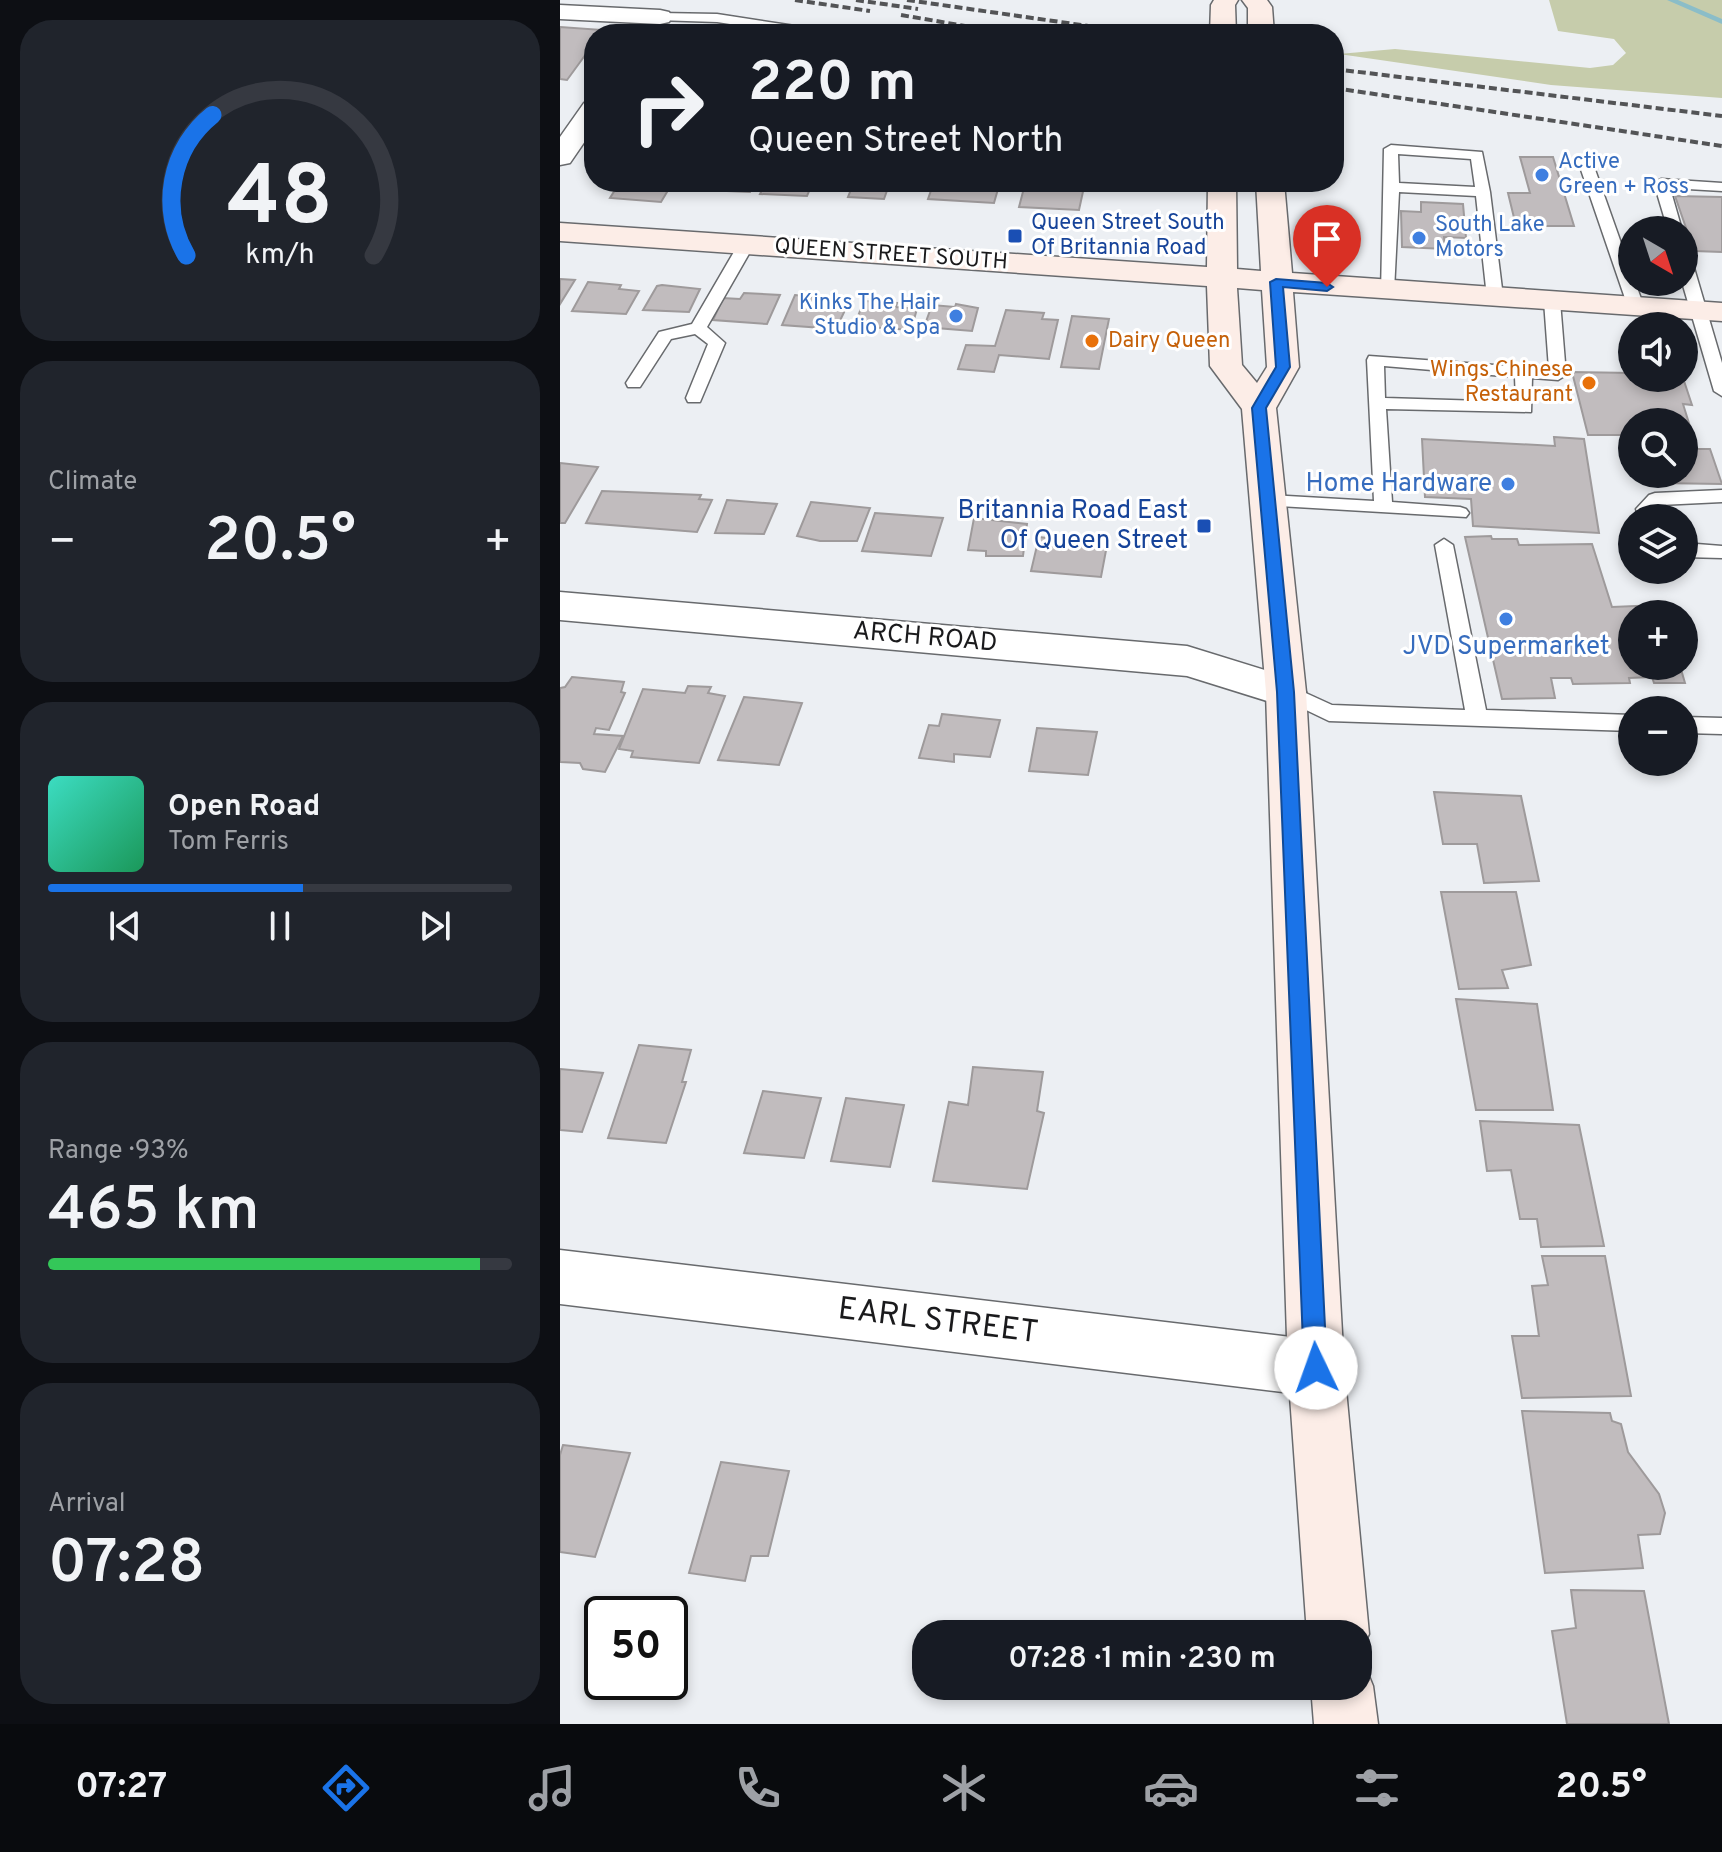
<!DOCTYPE html>
<html lang="en">
<head>
<meta charset="utf-8">
<style>
	body { margin:0; font-family:Overpass,sans-serif; background:#20242c; color:#f1f3f6; height:100vh; display:flex; flex-direction:column; font-size:30px; white-space:nowrap }
	* { box-sizing:border-box; margin:0 }
	p { font-size:26px; color:#9ea1a6 }
	.icon { flex:none; width:44px; height:44px; fill:none; stroke:currentColor; stroke-width:2; stroke-linecap:round; stroke-linejoin:round }
	.map { position:relative; flex:1; overflow:hidden }
	.drawer { display:flex; flex-direction:column; gap:20px; padding:20px; background:#0d0f14; width:560px }
	.drawer>* { flex:none }
	.guide { position:absolute; left:24px; top:24px; width:760px; height:168px; border-radius:32px; box-shadow:0 4px 12px #0003; background:#171b24; color:#f1f3f6; overflow:hidden }
	.needle { width:52px; rotate:141deg }
	.fabs { position:absolute; left:1058px; top:216px; display:grid; gap:16px }
	.fabs a { display:grid; place-items:center; width:80px; height:80px; border-radius:50%; background:#171b24; box-shadow:0 4px 12px #0003; font-size:40px }
	.speed { position:absolute; left:24px; top:1596px; display:flex; gap:16px; font-size:40px; font-weight:700; text-align:center }
	.speed>* { display:grid; place-content:center; width:104px; height:104px; border-radius:50%; background:#171b24; box-shadow:0 4px 12px #0003; line-height:1 }
	.speed .limit { border:4px solid #111; border-radius:12px; background:#fff; color:#111 }
	.pin { position:absolute; display:grid; place-items:center; width:68px; height:68px; color:#fff; margin:-82px -34px; border-radius:50% 50% 50% 0; rotate:-45deg; box-shadow:0 0 8px #0007 }
	.pin .icon { rotate:45deg }
	.me { position:absolute; width:88px; margin:-44px; rotate:357deg; stroke-linejoin:round; filter:drop-shadow(0 0 6px #0008) }
	.turn { display:flex; align-items:center; gap:28px; height:168px; padding:0 32px; font-size:36px }
	.turn .icon { width:104px; height:104px; stroke-width:2.5 }
	.turn b { display:block; font-size:56px; line-height:68px }
	.big { font-size:60px; font-weight:600; line-height:1.1 }
	.drawer .tile { flex:1; display:flex; flex-direction:column; justify-content:center; gap:12px; min-width:0; padding:0 28px; border-radius:32px; background:#20242c }
	.drawer .dial { align-items:center; gap:0 }
	.dial svg { height:208px; overflow:visible; fill:none; stroke:#363941; stroke-width:7; stroke-linecap:round; text-anchor:middle }
	.dial text { fill:#f1f3f6; stroke:none }
	.song { display:flex; align-items:center; gap:24px }
	.cover { width:96px; height:96px; border-radius:12px; background:linear-gradient(135deg,hsl(170 70% 55%),hsl(150 70% 35%)) }
	.played { height:8px; border-radius:4px; background:linear-gradient(90deg,#1a73e8 55%,#363941 55%) }
	.keys { display:flex; justify-content:space-around; direction:ltr }
	.heat { display:flex; justify-content:space-between; align-items:center; font-size:44px; direction:ltr }
	.charge { height:12px; border-radius:6px; background:linear-gradient(90deg,#34c759 93%,#363941 0) }
	.trip { position:absolute; left:352px; top:1620px; width:460px; height:80px; border-radius:32px; background:#171b24; box-shadow:0 4px 12px #0003; font-weight:600; line-height:80px; text-align:center }
	.tabs { display:flex; height:128px; justify-content:space-around; align-items:center; background:#090b0e; color:#9ea1a6 }
	.tabs .icon { width:56px; height:56px }
	.tabs .active { color:#1a73e8 }
	.tabs b { font-size:36px; color:#f1f3f6 }
	main { display:flex; flex:1; min-height:0 }
	.map>svg:first-child { display:block }
</style>
</head>
<body>
<main>
<section class="drawer">
<div class="tile dial"><svg viewBox="0 0 100 80">
<path d="M14 69A42 42 0 1 1 86 69"/>
<path d="M14 69A42 42 0 0 1 24 15" stroke="#1a73e8"/>
<text x="50" y="56" font-size="32" font-weight="700">48</text>
<text x="50" y="72" font-size="11">km/h</text>
</svg></div>
<div class="tile"><p>Climate</p>
<div class="heat"><a>−</a><b class="big">20.5°</b><a>+</a></div>
</div>
<div class="tile">
<div class="song"><i class="cover"></i><div><b>Open Road</b><p>Tom Ferris</p></div></div>
<div class="played"></div>
<div class="keys"><svg class="icon" aria-label="previous" viewBox="0 0 24 24"><path d="M18 5L8 12l10 7zM5 5v14"/></svg><svg class="icon" aria-label="pause" viewBox="0 0 24 24"><path d="M8 5v14M16 5v14"/></svg><svg class="icon" aria-label="next" viewBox="0 0 24 24"><path d="M6 5l10 7-10 7zM19 5v14"/></svg></div>
</div>
<div class="tile"><p>Range · 93%</p><b class="big">465 km</b><div class="charge"></div></div>
<div class="tile"><p>Arrival</p><b class="big">07:28</b></div>
</section>
<div class="map">
<svg width="1162" height="1724" viewBox="0 0 1162 1724">
	<rect width="100%" height="100%" fill="#eceff3"/>
	<!-- green -->
	<path fill="#c6ccab" d="M 989,0 L 1162,0 L 1162,98 L 991,85 L 779,54 L 835,49 L 1030,68 L 1053,65 L 1066,53 L 1054,39 L 998,31 Z"/>
	<g fill="none" stroke-linecap="round" stroke-linejoin="round">
		<!-- stream -->
		<path fill="#8bbdc8" fill-rule="evenodd" d="M 1107,0 L 1118,0 L 1162,19 L 1162,24 Z"/>
	</g>
	<!-- building -->
	<path fill="#c1bcbe" stroke="#9e9a9b" stroke-width="2" d="M 0,27 L 43,30 L 40,34 L 34,34 L 34,43 L 7,80 L 0,79 Z
		M 960,157 L 993,157 L 1014,226 L 956,226 L 948,193 L 970,193 Z
		M 60,182 L 113,182 L 101,202 L 50,198 Z
		M 148,182 L 195,182 L 190,192 L 144,190 Z
		M 206,182 L 253,182 L 247,196 L 200,194 Z
		M 294,182 L 330,182 L 324,199 L 288,197 Z
		M 374,182 L 440,182 L 434,203 L 368,199 Z
		M 465,184 L 524,187 L 519,210 L 459,207 Z
		M 1115,196 L 1162,197 L 1162,252 L 1134,251 Z
		M 861,202 L 903,204 L 906,238 L 884,237 L 885,249 L 842,247 L 841,211 L 861,212 Z
		M 0,279 L 15,280 L 0,304 Z
		M 28,282 L 61,285 L 59,289 L 79,291 L 66,314 L 12,311 Z
		M 102,285 L 140,289 L 129,312 L 83,310 L 97,286 Z
		M 184,293 L 220,295 L 207,324 L 153,320 L 163,298 L 180,299 Z
		M 235,295 L 260,298 L 258,303 L 287,306 L 276,329 L 222,325 Z
		M 304,301 L 337,303 L 336,307 L 357,309 L 351,330 L 294,326 Z
		M 396,304 L 418,308 L 412,331 L 364,327 L 372,305 L 395,307 Z
		M 446,310 L 484,313 L 482,319 L 498,320 L 489,359 L 439,355 L 434,372 L 398,369 L 406,345 L 435,346 Z
		M 512,316 L 549,319 L 539,369 L 501,367 Z
		M 1012,372 L 1072,373 L 1072,378 L 1123,378 L 1132,405 L 1123,404 L 1137,449 L 1150,449 L 1162,484 L 1098,483 L 1096,474 L 1124,474 L 1124,422 L 1072,422 L 1072,435 L 1028,435 Z
		M 994,437 L 1024,439 L 1039,533 L 913,526 L 911,499 L 865,497 L 862,439 L 995,446 Z
		M 0,463 L 38,467 L 5,523 L 0,523 Z
		M 42,491 L 141,495 L 139,499 L 152,500 L 137,532 L 26,523 Z
		M 167,500 L 217,504 L 204,534 L 155,533 Z
		M 251,502 L 310,508 L 297,541 L 260,541 L 237,536 Z
		M 315,513 L 383,518 L 371,556 L 302,551 Z
		M 414,518 L 467,524 L 463,556 L 426,556 L 426,551 L 408,550 Z
		M 931,536 L 932,539 L 957,539 L 959,545 L 1032,544 L 1052,607 L 1099,605 L 1102,614 L 1072,614 L 1072,666 L 1120,666 L 1125,683 L 1094,683 L 1092,677 L 1069,678 L 1070,683 L 1013,684 L 1011,678 L 991,678 L 995,698 L 942,699 L 905,537 Z
		M 479,537 L 547,545 L 541,577 L 471,571 Z
		M 12,677 L 64,682 L 61,692 L 65,693 L 49,730 L 36,728 L 34,734 L 63,736 L 45,772 L 23,769 L 20,763 L 0,762 L 0,688 L 5,687 Z
		M 128,686 L 151,687 L 148,693 L 165,696 L 139,763 L 71,757 L 73,751 L 59,749 L 83,689 L 125,693 Z
		M 184,697 L 242,703 L 219,765 L 158,760 Z
		M 382,714 L 440,720 L 430,757 L 394,754 L 394,762 L 359,758 L 369,725 L 379,726 Z
		M 477,728 L 537,732 L 528,775 L 469,771 Z
		M 874,792 L 961,796 L 979,881 L 924,883 L 917,844 L 883,844 Z
		M 881,892 L 956,892 L 971,965 L 942,970 L 948,988 L 899,989 Z
		M 896,999 L 977,1004 L 993,1110 L 916,1110 Z
		M 79,1045 L 131,1050 L 122,1082 L 126,1082 L 106,1143 L 48,1138 Z
		M 413,1067 L 483,1072 L 477,1111 L 484,1113 L 467,1189 L 373,1181 L 389,1102 L 408,1105 Z
		M 0,1069 L 43,1073 L 22,1132 L 0,1130 Z
		M 203,1091 L 261,1098 L 244,1158 L 184,1153 Z
		M 286,1098 L 344,1105 L 330,1167 L 271,1161 Z
		M 920,1121 L 1019,1125 L 1044,1246 L 981,1247 L 977,1219 L 960,1219 L 951,1170 L 927,1171 Z
		M 982,1256 L 1045,1256 L 1071,1396 L 962,1398 L 952,1336 L 979,1336 L 972,1286 L 988,1285 Z
		M 962,1411 L 1050,1413 L 1052,1421 L 1061,1424 L 1068,1452 L 1099,1494 L 1105,1513 L 1100,1534 L 1078,1535 L 1083,1568 L 985,1573 Z
		M 3,1445 L 70,1453 L 35,1557 L 0,1552 L 0,1455 Z
		M 161,1462 L 229,1471 L 208,1556 L 191,1556 L 185,1581 L 129,1573 Z
		M 1011,1590 L 1084,1591 L 1109,1724 L 1007,1724 L 992,1631 L 1016,1628 Z"/>
	<g fill="none" stroke-linecap="round" stroke-linejoin="round">
		<defs>
			<path id="lane" d="M 100,13 L 157,14 L 235,26 L 241,30 L 235,34 L 157,22 L 96,20 L 96,14 Z
				M 831,145 L 922,152 L 930,192 L 943,297 L 941,300 L 935,302 L 927,297 L 916,196 L 839,192 L 834,291 L 831,294 L 821,294 L 824,149 ZM 838,154 L 911,159 L 915,187 L 839,183 Z
				M 1025,157 L 1032,161 L 1072,274 L 1072,282 L 1075,282 L 1084,307 L 1082,310 L 1076,312 L 1068,307 L 1018,161 Z
				M 1101,179 L 1162,183 L 1162,191 L 1110,188 L 1122,230 L 1108,230 L 1094,183 Z
				M 186,240 L 194,245 L 147,327 L 165,343 L 140,402 L 128,402 L 126,398 L 148,344 L 135,334 L 111,339 L 80,387 L 68,387 L 66,383 L 99,332 L 132,324 L 178,245 Z
				M 1124,256 L 1132,261 L 1162,363 L 1162,396 L 1154,391 L 1122,282 Z
				M 992,296 L 1000,301 L 1006,375 L 998,380 L 972,378 L 971,412 L 826,409 L 832,502 L 900,507 L 906,509 L 909,513 L 906,517 L 702,505 L 699,501 L 702,497 L 708,495 L 814,501 L 807,360 L 809,356 L 989,369 L 984,301 ZM 824,366 L 955,377 L 956,402 L 825,398 Z
				M 1162,490 L 1162,502 L 1100,505 L 1094,510 L 1097,518 L 1079,518 L 1076,509 L 1089,495 L 1095,493 Z
				M 884,539 L 893,545 L 926,710 L 1072,715 L 1072,731 L 769,721 L 719,697 L 716,692 L 719,687 L 726,684 L 772,705 L 905,710 L 875,545 Z
				M 1124,543 L 1162,546 L 1162,558 L 1124,557 Z
				M 1124,717 L 1162,718 L 1162,734 L 1124,733 Z"/>
			<path id="street" d="M 0,5 L 100,10 L 109,12 L 112,17 L 109,22 L 100,24 L 0,19 Z
				M 34,101 L 34,128 L 10,163 L 0,165 L 0,137 L 24,103 Z
				M 0,592 L 627,646 L 740,681 L 746,692 L 740,703 L 726,707 L 627,676 L 0,620 Z
				M 0,1250 L 756,1340 L 776,1348 L 784,1368 L 776,1388 L 756,1396 L 0,1304 Z"/>
			<path id="secondary" d="M 654,0 L 678,0 L 675,5 L 676,34 L 650,34 L 651,5 Z
				M 682,0 L 707,0 L 712,7 L 714,34 L 688,34 L 688,8 Z
				M 648,182 L 676,182 L 677,269 L 701,271 L 696,182 L 724,182 L 732,273 L 1162,303 L 1162,321 L 733,292 L 739,367 L 716,408 L 746,692 L 784,1368 L 809,1634 L 798,1656 L 798,1634 L 747,1634 L 728,1368 L 706,692 L 682,409 L 650,366 L 647,286 L 0,241 L 0,223 L 647,267 ZM 677,288 L 702,290 L 707,367 L 697,383 L 682,365 Z
				M 798,1661 L 804,1664 L 813,1686 L 818,1724 L 754,1724 L 751,1686 L 798,1686 Z"/>
		</defs>
		<!-- lane casing -->
		<use href="#lane" stroke="#686a6d" stroke-width="3"/>
		<!-- street casing -->
		<use href="#street" stroke="#686a6d" stroke-width="3"/>
		<!-- secondary casing -->
		<use href="#secondary" stroke="#686a6d" stroke-width="3"/>
		<!-- lane -->
		<use href="#lane" fill="#fff" fill-rule="evenodd"/>
		<!-- street -->
		<use href="#street" fill="#fff" fill-rule="evenodd"/>
		<!-- secondary -->
		<use href="#secondary" fill="#fcede7" fill-rule="evenodd"/>
		<!-- rail -->
		<path stroke="#535456" stroke-width="4" stroke-dasharray="8 4" stroke-linecap="butt" d="M 235,0 L 310,11
			M 296,0 L 358,9
			M 347,0 L 584,34
			M 341,15 L 452,34
			M 774,69 L 1162,116
			M 774,88 L 1162,146"/>
	</g>
	<!-- route -->
	<path fill="#1a73e8" stroke="#114b97" stroke-width="2" d="M 716,279 L 767,283 L 773,287 L 767,291 L 723,287 L 730,367 L 706,408 L 734,692 L 767,1368 L 764,1376 L 756,1379 L 747,1376 L 744,1368 L 717,692 L 692,408 L 716,367 L 710,282 Z"/>
	<!-- markers -->
	<g fill="#3f7fe0" stroke="#fff" stroke-width="3">
		<circle cx="982" cy="175" r="8"/>
		<circle cx="859" cy="238" r="8"/>
		<circle cx="396" cy="316" r="8"/>
		<circle cx="948" cy="484" r="8"/>
		<circle cx="946" cy="619" r="8"/>
	</g>
	<g fill="#1a4fb4" stroke="#fff" stroke-width="3">
		<rect x="447" y="228" width="16" height="16" rx="4"/>
		<rect x="636" y="518" width="16" height="16" rx="4"/>
	</g>
	<g fill="#e8710a" stroke="#fff" stroke-width="3">
		<circle cx="532" cy="341" r="8"/>
		<circle cx="1029" cy="383" r="8"/>
	</g>
	<g text-anchor="middle" dominant-baseline="central" stroke-width="6" stroke-linejoin="round" paint-order="stroke">
		<!-- far-shop labels -->
		<g font-size="22" fill="#366cbe" stroke="#fff" text-anchor="start">
			<text x="998" y="162">Active<tspan x="998" dy="25">Green + Ross</tspan></text>
			<text x="875" y="225">South Lake<tspan x="875" dy="25">Motors</tspan></text>
			<text x="380" y="303" text-anchor="end">Kinks The Hair<tspan x="380" dy="25">Studio &amp; Spa</tspan></text>
		</g>
		<!-- far-transit labels -->
		<g font-size="22" fill="#164399" stroke="#fff" text-anchor="start">
			<text x="471" y="223">Queen Street South<tspan x="471" dy="25">Of Britannia Road</tspan></text>
		</g>
		<!-- far-street labels -->
		<g font-size="22" fill="#1a1a1c" stroke="#fff">
			<text transform="translate(331 255) rotate(4)">QUEEN STREET SOUTH</text>
		</g>
		<!-- far-food labels -->
		<g font-size="22" fill="#c56008" stroke="#fff" text-anchor="start">
			<text x="548" y="341">Dairy Queen</text>
			<text x="1013" y="370" text-anchor="end">Wings Chinese<tspan x="1013" dy="25">Restaurant</tspan></text>
		</g>
		<!-- shop labels -->
		<g font-size="26" fill="#366cbe" stroke="#fff" text-anchor="end">
			<text x="932" y="484">Home Hardware</text>
			<text x="946" y="647" text-anchor="middle">JVD Supermarket</text>
		</g>
		<!-- transit labels -->
		<g font-size="26" fill="#164399" stroke="#fff" text-anchor="end">
			<text x="628" y="511">Britannia Road East<tspan x="628" dy="30">Of Queen Street</tspan></text>
		</g>
		<!-- street labels -->
		<g font-size="26" fill="#1a1a1c" stroke="#fff">
			<text transform="translate(365 638) rotate(5)">ARCH ROAD</text>
		</g>
		<!-- near-street labels -->
		<g font-size="32" fill="#1a1a1c" stroke="#fff">
			<text transform="translate(378 1322) rotate(7)">EARL STREET</text>
		</g>
	</g>
</svg>
<div class="fabs">
<a><svg class="needle" viewBox="-14 -14 28 28"><path d="M0-13l5 13h-10z" fill="#e53935"/><path d="M0 13l5-13h-10z" fill="#9ea1a6"/></svg></a>
<a><svg class="icon" aria-label="sound" viewBox="0 0 24 24"><path d="M4 9h4l5-4v14l-5-4H4zM17 9q2 3 0 6"/></svg></a>
<a><svg class="icon" aria-label="search" viewBox="0 0 24 24"><circle cx="10" cy="10" r="6"/><path d="M15 15l6 6"/></svg></a>
<a><svg class="icon" aria-label="layers" viewBox="0 0 24 24"><path d="M12 4l9 5-9 5-9-5zM3 14l9 5 9-5"/></svg></a>
<a>+</a>
<a>−</a>
</div>
<div class="speed"><div class="limit">50</div></div>
<div class="pin" style="left:767px;top:287px;background:#d93025"><svg class="icon" aria-label="arrive" viewBox="0 0 24 24"><path d="M6 21V4h12l-3 4 3 4H6"/></svg></div>
<svg class="me" style="left:756px;top:1368px" viewBox="-20 -20 40 40"><circle r="19" fill="#fff"/><path d="M0-13L10 11 0 6-10 11z" fill="#1a73e8"/></svg>
<div class="trip">07:28 · 1 min · 230 m</div>
<div class="guide">
<div class="turn"><svg class="icon" aria-label="right" viewBox="0 0 24 24"><path d="M7 20v-9h11M14 6l5 5-5 5"/></svg><div><b>220 m</b>Queen Street North</div></div>
</div>
</div>
</main>
<nav class="tabs">
<b>07:27</b>
<svg class="icon active" aria-label="directions" viewBox="0 0 24 24"><path d="M12 3l9 9-9 9-9-9zM9 14v-3h6M13 9l2 2-2 2"/></svg>
<svg class="icon" aria-label="music" viewBox="0 0 24 24"><path d="M9 18V5l10-2v13"/><circle cx="6" cy="18" r="3"/><circle cx="16" cy="16" r="3"/></svg>
<svg class="icon" aria-label="phone" viewBox="0 0 24 24"><path d="M5 4h4l2 5-3 2q2 4 5 5l2-3 5 2v4C11 20 4 13 5 4z"/></svg>
<svg class="icon" aria-label="climate" viewBox="0 0 24 24"><path d="M12 3v18M4 7l16 10M4 17L20 7"/></svg>
<svg class="icon" aria-label="car" viewBox="0 0 24 24"><path d="M5 17H2v-5l4-1 3-4h7l3 4 3 1v5h-3M9 17h6M6 11h13"/><circle cx="7" cy="17" r="2"/><circle cx="17" cy="17" r="2"/></svg>
<svg class="icon" aria-label="filters" viewBox="0 0 24 24"><path d="M4 7h16M4 17h16"/><circle cx="9" cy="7" r="2"/><circle cx="15" cy="17" r="2"/></svg>
<b>20.5°</b>
</nav>
</body>
</html>
